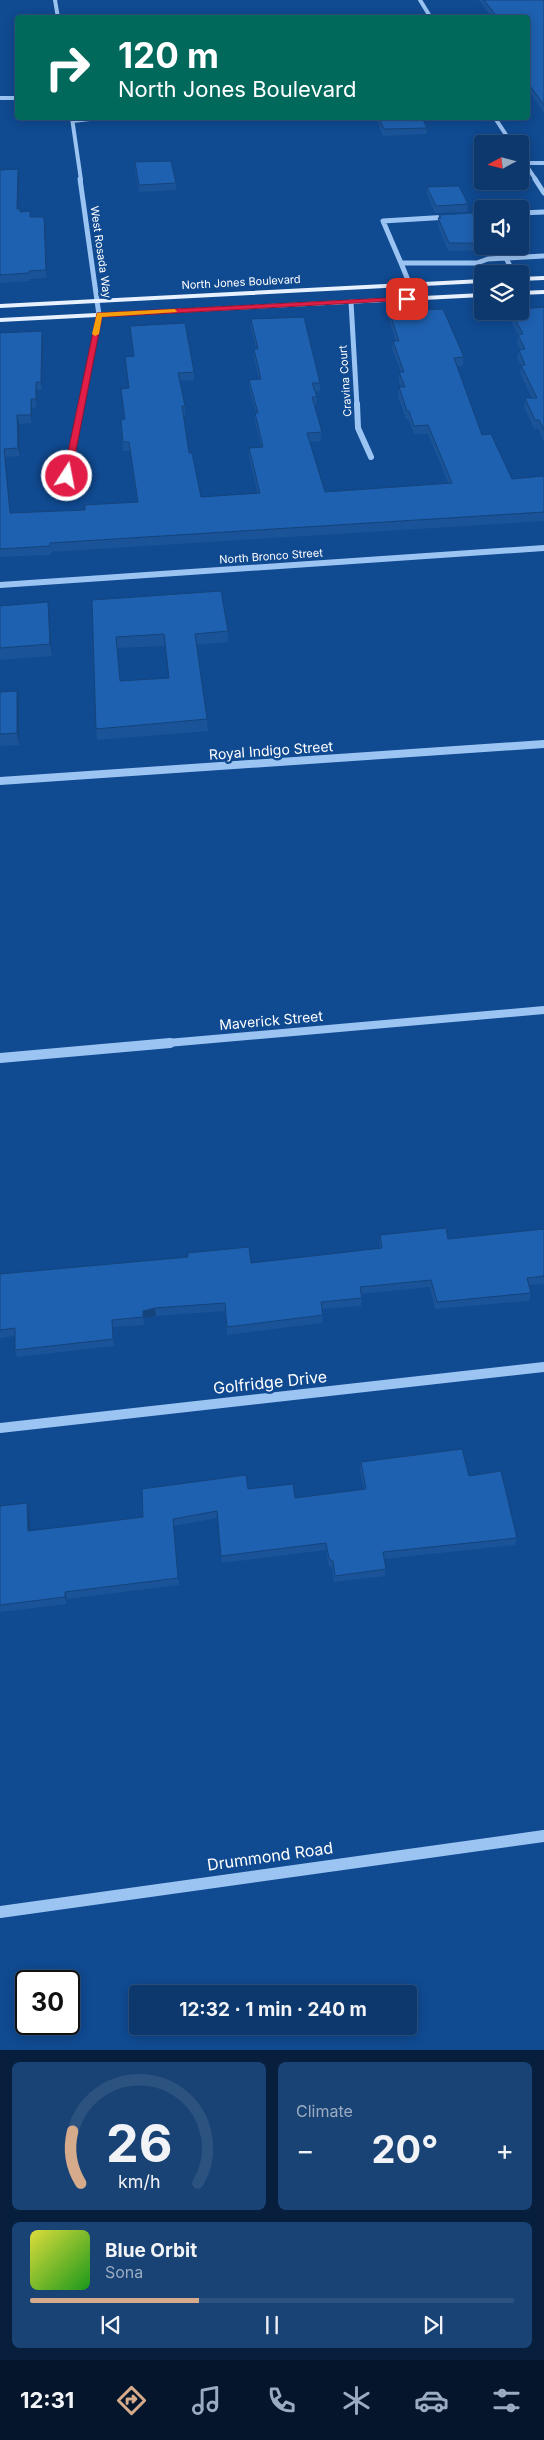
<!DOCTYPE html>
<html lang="en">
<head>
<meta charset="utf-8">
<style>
	body { margin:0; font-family:Inter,sans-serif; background:#1a4375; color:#f1f3f6; height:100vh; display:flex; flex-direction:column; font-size:19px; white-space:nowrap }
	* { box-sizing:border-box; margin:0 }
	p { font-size:16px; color:#9aacc2 }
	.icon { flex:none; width:28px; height:28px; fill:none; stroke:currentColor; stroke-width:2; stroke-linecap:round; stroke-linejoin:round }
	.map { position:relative; height:2050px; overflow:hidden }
	.drawer { display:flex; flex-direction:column; gap:12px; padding:12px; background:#071f3c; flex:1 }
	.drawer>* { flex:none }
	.guide { position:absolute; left:15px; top:15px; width:515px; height:105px; border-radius:5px; box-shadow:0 2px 12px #0003,0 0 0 1px #2c5280; background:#00695c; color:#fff; overflow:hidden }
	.needle { width:32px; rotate:263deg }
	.controls { position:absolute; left:474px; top:135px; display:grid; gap:10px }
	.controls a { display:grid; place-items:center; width:55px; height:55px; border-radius:5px; background:#0c386d; box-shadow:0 2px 12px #0003,0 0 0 1px #2c5280; font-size:25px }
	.speed { position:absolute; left:15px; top:1970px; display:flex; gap:10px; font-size:25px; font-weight:700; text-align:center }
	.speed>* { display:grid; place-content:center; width:65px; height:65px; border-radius:50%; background:#0c386d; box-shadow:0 2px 12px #0003,0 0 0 1px #2c5280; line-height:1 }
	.speed .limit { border:2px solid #111; border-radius:8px; background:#fff; color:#111 }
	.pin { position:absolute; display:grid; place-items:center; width:42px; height:42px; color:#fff; margin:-21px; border-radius:10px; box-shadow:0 2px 8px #0006 }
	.me { position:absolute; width:55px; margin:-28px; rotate:11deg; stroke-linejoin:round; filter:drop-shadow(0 0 4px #0008) }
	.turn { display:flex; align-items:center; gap:18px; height:105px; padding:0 20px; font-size:22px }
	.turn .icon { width:65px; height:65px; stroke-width:2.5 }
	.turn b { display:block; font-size:35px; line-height:42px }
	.big { font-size:38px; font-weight:700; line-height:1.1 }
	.drawer .card { flex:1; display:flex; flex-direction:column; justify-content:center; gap:8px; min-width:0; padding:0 18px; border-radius:8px; background:#1a4375 }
	.drawer .dial { align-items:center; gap:0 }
	.dial svg { height:130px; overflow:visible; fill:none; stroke:#2c5280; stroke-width:7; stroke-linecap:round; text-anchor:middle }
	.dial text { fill:#f1f3f6; stroke:none }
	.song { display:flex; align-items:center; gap:15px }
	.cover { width:60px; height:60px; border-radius:8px; background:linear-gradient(135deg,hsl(60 70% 55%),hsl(120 70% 35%)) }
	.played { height:5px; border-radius:2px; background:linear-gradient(90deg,#d6ab8b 35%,#2c5280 35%) }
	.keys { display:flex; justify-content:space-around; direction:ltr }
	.heat { display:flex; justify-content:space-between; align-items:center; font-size:28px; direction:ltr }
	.drawer .tiles { flex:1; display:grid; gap:12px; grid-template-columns:1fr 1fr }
	.card:last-child { grid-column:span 2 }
	.trip { position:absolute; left:129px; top:1985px; width:288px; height:50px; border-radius:5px; background:#0c386d; box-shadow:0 2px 12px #0003,0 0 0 1px #2c5280; font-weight:700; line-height:50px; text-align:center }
	.menu { display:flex; height:80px; justify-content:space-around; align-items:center; background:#05162c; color:#9aacc2 }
	.menu .icon { width:35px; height:35px }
	.menu .selected { color:#d6ab8b }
	.menu b { font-size:22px; color:#f1f3f6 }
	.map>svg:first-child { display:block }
</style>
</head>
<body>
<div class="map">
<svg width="544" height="2050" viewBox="0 0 544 2050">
	<rect width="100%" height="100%" fill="#104a91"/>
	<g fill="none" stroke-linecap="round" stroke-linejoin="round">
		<!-- minor-far5 -->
		<path stroke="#9bc4f3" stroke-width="4" d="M 55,0 L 58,18
			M 420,0 L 431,18
			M 0,98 L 18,98
			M 72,118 L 81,180
			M 495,118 L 512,144
			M 73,121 L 98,118
			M 520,156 L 536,180
			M 525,163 L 544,163"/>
		<!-- minor-far4 -->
		<path stroke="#9bc4f3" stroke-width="5" d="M 80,179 L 99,315 L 81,406
			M 535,179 L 544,193
			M 520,213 L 544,212
			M 462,216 L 482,215
			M 506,258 L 514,274
			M 401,263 L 383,221 L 449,217
			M 410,285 L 401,263 L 477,263 L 488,259 L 543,256
			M 351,302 L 357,406"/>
		<!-- minor-far3 -->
		<path stroke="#9bc4f3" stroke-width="6" d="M 357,404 L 358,428 L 371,457
			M 67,476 L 81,404
			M 0,585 L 544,548"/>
		<!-- minor-far2 -->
		<path stroke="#9bc4f3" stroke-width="8" d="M 0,781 L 544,744
			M 156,1044 L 544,1010"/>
		<!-- minor-far1 -->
		<path stroke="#9bc4f3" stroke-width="10" d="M 0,1058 L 170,1043
			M 0,1428 L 544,1367"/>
		<!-- minor -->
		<path stroke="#9bc4f3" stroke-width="12" d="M 0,1912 L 544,1836"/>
		<!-- major -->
		<path fill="#e7f1ff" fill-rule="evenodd" d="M 544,276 L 544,280 L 520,281 L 520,277 Z
			M 482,279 L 482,283 L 0,308 L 0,304 Z
			M 544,290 L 544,294 L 520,295 L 520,291 Z
			M 482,293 L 482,297 L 0,322 L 0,318 Z"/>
	</g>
	<!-- wall -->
	<path fill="#1a5398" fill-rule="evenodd" d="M 479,0 L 544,0 L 544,113 L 528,90 L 528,18 L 492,18 Z
		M 376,118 L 422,118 L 427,128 L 427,134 L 383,136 Z
		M 135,162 L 176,183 L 176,190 L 139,192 L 135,170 Z
		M 18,169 L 19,177 L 18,209 L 20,212 L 30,211 L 30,217 L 45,224 L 47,278 L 30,279 L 30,281 L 0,283 L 0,170 Z
		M 427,187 L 468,204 L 467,212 L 435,213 L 427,194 Z
		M 439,215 L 482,231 L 482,246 L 488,246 L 488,250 L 448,251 L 438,226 Z
		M 544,307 L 544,442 L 538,428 L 534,429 L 524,407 L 525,398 L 532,398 L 520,373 L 521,366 L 517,358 L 519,350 L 520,349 L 517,343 L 518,335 L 509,318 L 510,311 L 520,311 Z
		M 389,311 L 464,357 L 463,366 L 457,366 L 482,435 L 512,479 L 544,476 L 544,521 L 51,552 L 51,555 L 0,557 L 0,333 L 42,331 L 43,339 L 42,390 L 37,390 L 37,407 L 32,408 L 32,423 L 19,424 L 20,456 L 5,457 L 10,513 L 85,510 L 137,502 L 130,451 L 123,451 L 121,420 L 124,419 L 121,389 L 129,388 L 133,356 L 130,326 L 194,372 L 194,380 L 180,381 L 185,406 L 185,415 L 183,415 L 189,453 L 201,497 L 258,494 L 249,457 L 249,448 L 261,447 L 255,422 L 255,413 L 256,413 L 249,388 L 249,380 L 259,379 L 254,358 L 254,349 L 256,349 L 251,327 L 251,319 L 320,383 L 320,391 L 315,392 L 317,397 L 316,405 L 314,405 L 322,432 L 321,441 L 309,442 L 325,492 L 448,483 L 428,434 L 414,434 L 408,419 L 406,419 L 398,396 L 399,387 L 401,387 L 399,381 L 399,372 L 401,372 L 392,349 L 393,341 L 396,341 L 389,320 Z
		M 92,600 L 228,631 L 228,642 L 197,645 L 207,719 L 208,731 L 97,740 L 96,729 ZM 165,646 L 169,678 L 120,681 L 117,648 Z
		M 0,606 L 49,614 L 52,656 L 0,660 Z
		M 0,692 L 19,703 L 19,745 L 0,746 Z
		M 544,1229 L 544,1284 L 529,1285 L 531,1293 L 529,1301 L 435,1309 L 430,1287 L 361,1294 L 362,1298 L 361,1306 L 322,1309 L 323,1315 L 322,1323 L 227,1335 L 225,1311 L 156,1316 L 144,1318 L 144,1325 L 113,1327 L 114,1346 L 17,1357 L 15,1350 L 15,1336 L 0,1338 L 0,1274 L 251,1263 L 380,1248 L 379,1243 L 380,1235 L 448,1239 Z
		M 361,1462 L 469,1476 L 517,1538 L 515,1545 L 384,1559 L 386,1569 L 385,1576 L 334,1582 L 332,1568 L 328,1565 L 326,1550 L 222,1563 L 217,1518 L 174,1526 L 179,1585 L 67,1599 L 67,1604 L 0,1612 L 0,1506 L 27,1503 L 29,1510 L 30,1531 L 143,1517 L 248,1489 L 295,1498 L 364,1489 L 360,1470 Z"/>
	<!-- shaded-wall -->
	<path fill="#15447c" d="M 18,169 L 19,177 L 18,217 L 17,209 Z
		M 44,217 L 45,224 L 47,278 L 46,270 Z
		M 42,331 L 43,339 L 42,390 L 41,382 Z
		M 36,382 L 37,390 L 37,407 L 36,399 Z
		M 31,399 L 32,408 L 32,423 L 31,415 Z
		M 17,415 L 19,424 L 20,456 L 18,448 Z
		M 4,449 L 5,457 L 11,521 L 10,513 Z
		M 48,602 L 49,614 L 52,656 L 50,644 Z
		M 17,691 L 19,703 L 19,745 L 17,733 Z
		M 155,1308 L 156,1316 L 144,1318 L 144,1325 L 143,1311 Z
		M 27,1503 L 29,1510 L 31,1538 L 28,1531 Z
		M 65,1592 L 67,1599 L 67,1604 L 65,1597 Z"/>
	<!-- building -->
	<path fill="#1e61b1" stroke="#15447c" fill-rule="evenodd" d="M 484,0 L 544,0 L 544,105 L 528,83 L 528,18 L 498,18 Z
		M 379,118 L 422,118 L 427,128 L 384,129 Z
		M 171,161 L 176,183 L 139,185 L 135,162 Z
		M 18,169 L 17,209 L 20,209 L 20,212 L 30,211 L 30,217 L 44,217 L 46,270 L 29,271 L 29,273 L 0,275 L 0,170 Z
		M 459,186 L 468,204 L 436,206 L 427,187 Z
		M 472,213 L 482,231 L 482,243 L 449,243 L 438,218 L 441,218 L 439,215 Z
		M 544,307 L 544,430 L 539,420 L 535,420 L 525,398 L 537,398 L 521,365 L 525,365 L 519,350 L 525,349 L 518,335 L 523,334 L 511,311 L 520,311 L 520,309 Z
		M 443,309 L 464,357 L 454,358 L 482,435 L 491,434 L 512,479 L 544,476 L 544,512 L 50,543 L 50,546 L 0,549 L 0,333 L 42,331 L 41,382 L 36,382 L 36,399 L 31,399 L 31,415 L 17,415 L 18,448 L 4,449 L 10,513 L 85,510 L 85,505 L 138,502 L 129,442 L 123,442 L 121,420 L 125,419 L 121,389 L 129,388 L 125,357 L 134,356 L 130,326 L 185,323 L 194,372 L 178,373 L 185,406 L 182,406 L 189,453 L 192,453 L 201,497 L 260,493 L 249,448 L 263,447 L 255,413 L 258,413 L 249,380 L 261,379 L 254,349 L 258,349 L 251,319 L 304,317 L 320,383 L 312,383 L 317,397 L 312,397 L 322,432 L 307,433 L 325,492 L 452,483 L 428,425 L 414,426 L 409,411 L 407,411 L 399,387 L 405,387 L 399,372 L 404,372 L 393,341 L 399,341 L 389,311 Z
		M 221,591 L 228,631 L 195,634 L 207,719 L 96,729 L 92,600 ZM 164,634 L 169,678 L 120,681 L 116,637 Z
		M 48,602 L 50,644 L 0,648 L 0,606 Z
		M 17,691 L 17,733 L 0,734 L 0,692 Z
		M 446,1228 L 448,1239 L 544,1229 L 544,1276 L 527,1278 L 531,1293 L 437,1302 L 431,1280 L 360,1287 L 362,1298 L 321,1302 L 323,1315 L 227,1327 L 225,1303 L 155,1308 L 143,1311 L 143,1317 L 112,1320 L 113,1339 L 15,1350 L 15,1328 L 0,1330 L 0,1274 L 188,1257 L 188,1253 L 249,1247 L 251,1263 L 382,1248 L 380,1235 Z
		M 462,1449 L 469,1476 L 501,1471 L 517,1538 L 383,1552 L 386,1569 L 335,1576 L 333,1561 L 329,1559 L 326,1543 L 221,1556 L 217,1511 L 173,1519 L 178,1578 L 65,1592 L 65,1597 L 0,1605 L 0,1506 L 27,1503 L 28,1531 L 87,1524 L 143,1517 L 142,1489 L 246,1475 L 248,1489 L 293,1484 L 295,1498 L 366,1489 L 361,1462 Z"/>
	<!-- route -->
	<path fill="#e11d48" stroke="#92132f" d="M 407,297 L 409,300 L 102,317 L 71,476 L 67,478 L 63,476 L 97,313 Z"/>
	<!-- slow -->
	<path fill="#f59e0b" d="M 175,309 L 177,312 L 102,317 L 99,334 L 95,336 L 92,334 L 97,313 Z"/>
	<g text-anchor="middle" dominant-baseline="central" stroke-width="5" stroke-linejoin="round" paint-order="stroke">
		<!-- far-street labels -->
		<g font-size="11" fill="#fff" stroke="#104a91">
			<text transform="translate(101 252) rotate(82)">West Rosada Way</text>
			<text transform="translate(241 282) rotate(-3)">North Jones Boulevard</text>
			<text transform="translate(345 381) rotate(-94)">Cravina Court</text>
			<text transform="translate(271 556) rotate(-4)">North Bronco Street</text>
		</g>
		<!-- street labels -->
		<g font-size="14" fill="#fff" stroke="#104a91">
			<text transform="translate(271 750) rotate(-4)">Royal Indigo Street</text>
			<text transform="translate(271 1020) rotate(-5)">Maverick Street</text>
		</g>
		<!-- near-street labels -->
		<g font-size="16" fill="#fff" stroke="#104a91">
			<text transform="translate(270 1382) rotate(-6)">Golfridge Drive</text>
			<text transform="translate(270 1856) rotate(-8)">Drummond Road</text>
		</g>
	</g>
</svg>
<div class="controls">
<a><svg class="needle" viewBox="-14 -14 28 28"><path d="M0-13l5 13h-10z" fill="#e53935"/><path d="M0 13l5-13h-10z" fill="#9aacc2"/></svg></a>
<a><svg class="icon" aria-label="sound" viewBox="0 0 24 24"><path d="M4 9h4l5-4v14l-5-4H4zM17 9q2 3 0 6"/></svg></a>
<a><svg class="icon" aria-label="layers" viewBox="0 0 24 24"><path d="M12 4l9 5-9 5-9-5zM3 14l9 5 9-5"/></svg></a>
</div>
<div class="speed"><div class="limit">30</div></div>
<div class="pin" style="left:407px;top:299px;background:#d93025"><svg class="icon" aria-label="arrive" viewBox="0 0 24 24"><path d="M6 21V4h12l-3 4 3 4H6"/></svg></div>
<svg class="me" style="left:67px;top:476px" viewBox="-20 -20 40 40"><circle r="17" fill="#e11d48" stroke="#fff" stroke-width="3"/><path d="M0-11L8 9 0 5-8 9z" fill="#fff"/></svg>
<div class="trip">12:32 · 1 min · 240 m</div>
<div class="guide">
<div class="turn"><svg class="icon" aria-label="right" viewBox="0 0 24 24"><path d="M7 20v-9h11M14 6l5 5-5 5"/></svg><div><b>120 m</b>North Jones Boulevard</div></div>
</div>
</div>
<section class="drawer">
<div class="tiles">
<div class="card dial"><svg viewBox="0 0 100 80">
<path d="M14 69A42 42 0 1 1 86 69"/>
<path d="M14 69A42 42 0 0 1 9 37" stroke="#d6ab8b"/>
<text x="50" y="56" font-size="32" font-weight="700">26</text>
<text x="50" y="72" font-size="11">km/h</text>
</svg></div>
<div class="card"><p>Climate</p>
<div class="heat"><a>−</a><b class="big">20°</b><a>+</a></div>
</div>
<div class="card">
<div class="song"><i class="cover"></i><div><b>Blue Orbit</b><p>Sona</p></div></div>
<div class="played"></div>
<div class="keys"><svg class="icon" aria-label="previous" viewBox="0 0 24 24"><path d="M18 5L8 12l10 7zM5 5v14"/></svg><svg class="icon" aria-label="pause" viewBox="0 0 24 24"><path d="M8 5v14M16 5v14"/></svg><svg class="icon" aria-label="next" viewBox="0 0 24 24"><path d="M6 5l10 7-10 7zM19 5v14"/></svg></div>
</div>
</div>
</section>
<nav class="menu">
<b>12:31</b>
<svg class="icon selected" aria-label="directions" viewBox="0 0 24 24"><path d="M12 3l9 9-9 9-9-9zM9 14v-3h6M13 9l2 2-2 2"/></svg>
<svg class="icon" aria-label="music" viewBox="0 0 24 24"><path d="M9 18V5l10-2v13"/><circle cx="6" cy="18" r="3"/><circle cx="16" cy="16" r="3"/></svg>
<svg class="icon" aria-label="phone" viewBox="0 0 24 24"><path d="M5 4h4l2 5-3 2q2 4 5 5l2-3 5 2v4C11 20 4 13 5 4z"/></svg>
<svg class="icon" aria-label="climate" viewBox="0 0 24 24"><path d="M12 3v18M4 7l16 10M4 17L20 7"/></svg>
<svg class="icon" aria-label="car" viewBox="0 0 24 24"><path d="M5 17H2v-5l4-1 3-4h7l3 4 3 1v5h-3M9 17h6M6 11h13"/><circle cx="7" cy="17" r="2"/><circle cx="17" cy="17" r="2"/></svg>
<svg class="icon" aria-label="filters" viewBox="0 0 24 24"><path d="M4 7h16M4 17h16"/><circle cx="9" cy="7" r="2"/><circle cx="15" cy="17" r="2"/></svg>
</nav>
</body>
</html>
